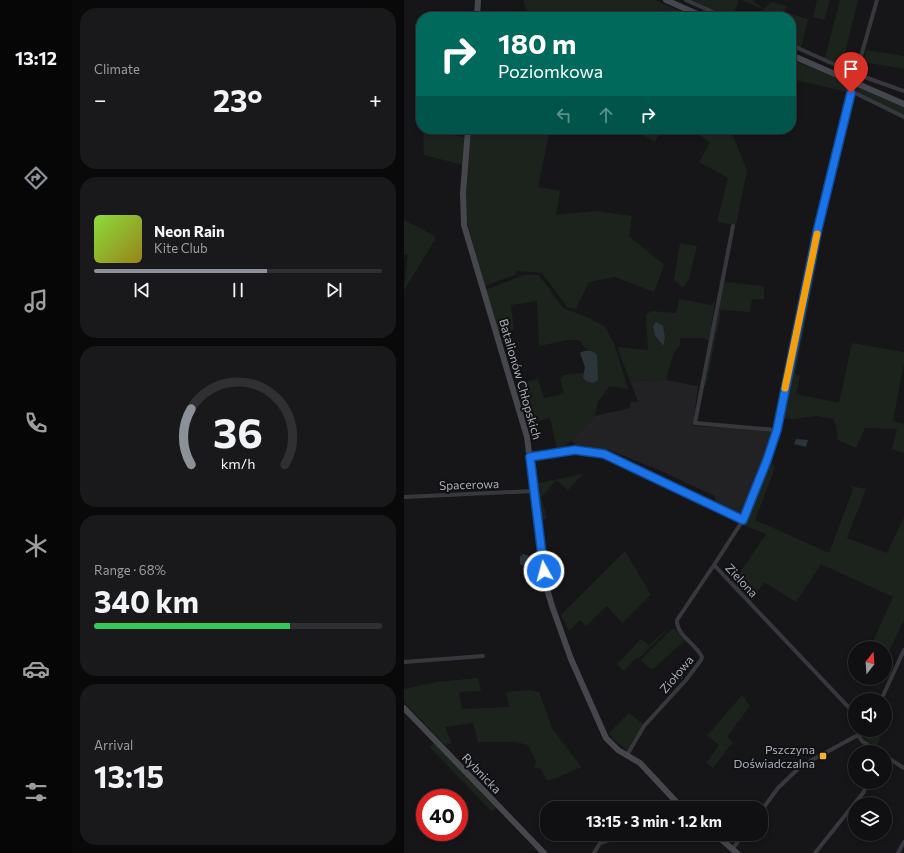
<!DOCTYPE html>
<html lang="en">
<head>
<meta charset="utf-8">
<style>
	body { margin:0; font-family:Commissioner,sans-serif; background:#19191b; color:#f1f3f6; height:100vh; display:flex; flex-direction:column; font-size:15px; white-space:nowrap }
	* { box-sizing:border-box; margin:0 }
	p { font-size:13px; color:#9c9d9f }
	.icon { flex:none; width:22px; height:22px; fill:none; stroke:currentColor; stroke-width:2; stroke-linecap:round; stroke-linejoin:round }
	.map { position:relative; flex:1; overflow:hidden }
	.details { display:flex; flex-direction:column; gap:8px; padding:8px; background:#09090a; width:332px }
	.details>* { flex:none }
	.hud { position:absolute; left:12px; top:12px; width:380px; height:122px; border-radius:16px; box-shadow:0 2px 6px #0003,0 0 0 1px #303032; background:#00695c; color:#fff; overflow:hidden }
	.needle { width:26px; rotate:17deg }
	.buttons { position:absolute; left:444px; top:641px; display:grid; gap:8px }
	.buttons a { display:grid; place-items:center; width:44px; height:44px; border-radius:50%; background:#101012; box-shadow:0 2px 6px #0003,0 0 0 1px #303032; font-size:20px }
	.speed { position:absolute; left:12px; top:789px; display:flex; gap:8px; font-size:20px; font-weight:700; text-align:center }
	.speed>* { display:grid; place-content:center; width:52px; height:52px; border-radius:50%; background:#101012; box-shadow:0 2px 6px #0003,0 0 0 1px #303032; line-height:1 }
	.speed .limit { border:6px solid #d22; background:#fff; color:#111 }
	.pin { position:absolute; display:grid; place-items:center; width:34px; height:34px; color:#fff; margin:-41px -17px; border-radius:50% 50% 50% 0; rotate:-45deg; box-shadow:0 0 4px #0007 }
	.pin .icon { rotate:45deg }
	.me { position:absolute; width:44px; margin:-22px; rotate:353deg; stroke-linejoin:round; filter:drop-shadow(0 0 3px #0008) }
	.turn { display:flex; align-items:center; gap:14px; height:84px; padding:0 16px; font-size:18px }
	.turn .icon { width:52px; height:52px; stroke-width:2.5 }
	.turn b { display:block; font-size:28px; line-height:34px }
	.lanes { display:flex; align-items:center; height:38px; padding:0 16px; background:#0003; justify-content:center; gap:20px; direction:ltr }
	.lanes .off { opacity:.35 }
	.big { font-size:30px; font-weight:700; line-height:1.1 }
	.details .card { flex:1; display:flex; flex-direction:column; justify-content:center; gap:6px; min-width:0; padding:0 14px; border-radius:16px; background:#19191b }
	.details .dial { align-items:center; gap:0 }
	.dial svg { height:104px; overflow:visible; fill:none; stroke:#303032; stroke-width:7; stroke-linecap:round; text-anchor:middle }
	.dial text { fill:#f1f3f6; stroke:none }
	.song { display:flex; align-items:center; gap:12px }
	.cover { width:48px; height:48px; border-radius:6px; background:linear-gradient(135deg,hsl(90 70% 55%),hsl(50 70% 35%)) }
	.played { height:4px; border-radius:2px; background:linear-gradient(90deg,#8c9099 60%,#303032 60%) }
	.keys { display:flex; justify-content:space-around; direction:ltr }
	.heat { display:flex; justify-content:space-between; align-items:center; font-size:22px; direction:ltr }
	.charge { height:6px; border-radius:3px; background:linear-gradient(90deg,#34c759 68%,#303032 0) }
	.trip { position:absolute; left:136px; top:801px; width:228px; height:40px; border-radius:16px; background:#101012; box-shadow:0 2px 6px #0003,0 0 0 1px #303032; font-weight:700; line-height:40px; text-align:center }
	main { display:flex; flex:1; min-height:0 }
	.tab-bar { display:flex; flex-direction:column; width:72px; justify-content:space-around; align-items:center; background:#060607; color:#9c9d9f }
	.tab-bar .icon { width:28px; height:28px }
	.tab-bar .selected { color:#8c9099 }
	.tab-bar b { font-size:18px; color:#f1f3f6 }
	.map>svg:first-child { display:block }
</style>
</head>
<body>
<main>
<nav class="tab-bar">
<b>13:12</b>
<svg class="icon selected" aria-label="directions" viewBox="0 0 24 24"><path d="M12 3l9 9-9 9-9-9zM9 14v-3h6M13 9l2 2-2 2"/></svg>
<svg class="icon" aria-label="music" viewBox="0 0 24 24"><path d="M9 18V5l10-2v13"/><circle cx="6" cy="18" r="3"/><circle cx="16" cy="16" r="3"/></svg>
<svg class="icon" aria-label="phone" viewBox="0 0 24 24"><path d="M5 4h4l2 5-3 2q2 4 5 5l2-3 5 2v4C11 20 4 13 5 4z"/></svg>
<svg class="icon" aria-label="climate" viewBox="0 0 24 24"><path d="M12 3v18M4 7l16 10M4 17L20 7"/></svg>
<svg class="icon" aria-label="car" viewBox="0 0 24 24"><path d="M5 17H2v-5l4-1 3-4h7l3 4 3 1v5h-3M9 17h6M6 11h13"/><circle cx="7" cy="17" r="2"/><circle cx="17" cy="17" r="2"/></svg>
<svg class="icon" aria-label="filters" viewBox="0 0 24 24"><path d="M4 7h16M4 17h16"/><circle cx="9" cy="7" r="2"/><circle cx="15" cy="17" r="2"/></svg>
</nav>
<section class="details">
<div class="card"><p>Climate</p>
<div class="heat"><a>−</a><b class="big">23°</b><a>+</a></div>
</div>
<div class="card">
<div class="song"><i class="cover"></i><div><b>Neon Rain</b><p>Kite Club</p></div></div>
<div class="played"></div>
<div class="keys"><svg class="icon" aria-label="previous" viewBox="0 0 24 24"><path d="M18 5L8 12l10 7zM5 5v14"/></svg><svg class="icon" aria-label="pause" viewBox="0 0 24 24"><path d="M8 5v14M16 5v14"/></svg><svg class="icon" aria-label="next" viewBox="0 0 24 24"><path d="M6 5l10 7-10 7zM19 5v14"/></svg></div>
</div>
<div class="card dial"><svg viewBox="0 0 100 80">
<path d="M14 69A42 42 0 1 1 86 69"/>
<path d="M14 69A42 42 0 0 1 14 26" stroke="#8c9099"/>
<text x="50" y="56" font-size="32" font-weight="700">36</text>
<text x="50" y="72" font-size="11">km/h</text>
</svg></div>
<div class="card"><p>Range · 68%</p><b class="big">340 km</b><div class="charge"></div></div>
<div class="card"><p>Arrival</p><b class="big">13:15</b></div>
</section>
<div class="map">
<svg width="500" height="853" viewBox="0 0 500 853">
	<rect width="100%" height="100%" fill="#161618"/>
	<!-- built -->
	<path fill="#222225" d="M 262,380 L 294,386 L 289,426 L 360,429 L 367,431 L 368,435 L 338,512 L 335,513 L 311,501 L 311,496 L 255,470 L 205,450 L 172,445 L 167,440 L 191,416 L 222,409 L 225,408 L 227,402 L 234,401 L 226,381 Z"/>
	<!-- green -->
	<path fill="#1c231d" d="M 119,0 L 250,0 L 291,17 L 272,17 L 255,11 L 252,17 L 172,17 L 174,14 L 155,17 L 125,17 Z
		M 288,0 L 335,0 L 328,17 L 324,17 Z
		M 337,0 L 348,0 L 360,9 L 367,2 L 383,6 L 380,12 L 404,19 L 397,48 L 387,43 L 387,17 L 362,17 L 359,9 Z
		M 413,0 L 426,0 L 420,20 L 409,17 Z
		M 436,0 L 454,0 L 438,65 L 421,58 Z
		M 462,50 L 500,56 L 500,69 L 459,62 Z
		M 387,59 L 500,107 L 500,115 L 446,89 L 444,92 L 387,79 Z
		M 19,129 L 60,137 L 59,165 L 20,155 Z
		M 67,129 L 146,129 L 134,187 L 156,191 L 152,215 L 191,211 L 228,216 L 225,236 L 260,265 L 250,292 L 211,277 L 185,282 L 172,309 L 163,307 L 138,273 L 113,271 L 110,275 L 81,286 L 63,222 L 61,207 Z
		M 226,129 L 257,129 L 251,142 Z
		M 288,129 L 326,129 L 343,170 L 332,225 L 313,222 L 324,178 L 295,162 L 306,143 Z
		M 0,220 L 31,236 L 31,240 L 0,290 L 4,254 L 0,254 Z
		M 276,243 L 293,246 L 285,279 L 279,288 L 270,280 Z
		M 411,257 L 414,258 L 391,374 L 396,376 L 392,394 L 435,403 L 448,343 L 500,352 L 500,363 L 489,421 L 500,424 L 500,453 L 488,449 L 493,429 L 461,428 L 452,448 L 434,440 L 432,424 L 429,419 L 413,416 L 388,419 L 378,418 Z
		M 120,275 L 135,275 L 159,308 L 185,318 L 200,326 L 210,343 L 224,389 L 205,386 L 194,402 L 191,416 L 158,449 L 153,450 L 146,418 L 123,424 L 111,384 L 134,379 L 140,398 L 160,394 L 156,377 L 159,378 L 159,375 L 180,373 L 179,377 L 188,351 L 183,351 L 175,340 L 164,340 L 135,346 L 133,301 L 107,305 L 110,330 L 95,332 L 81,290 Z
		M 320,282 L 360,286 L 360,299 L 348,299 L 346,312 L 317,310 L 302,386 L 300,385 Z
		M 275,299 L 307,305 L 311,302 L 305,341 L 300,338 L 276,338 L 276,345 L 269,355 L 262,380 L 226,381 L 213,347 L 244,350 L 242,315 L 247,311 L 272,313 Z
		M 366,459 L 371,468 L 351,520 L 425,553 L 449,490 L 446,486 L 462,489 L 443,538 L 483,553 L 500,517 L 500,620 L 481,660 L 481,648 L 466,648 L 489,597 L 417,564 L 392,602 L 360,582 L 347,602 L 329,583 L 362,534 L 339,525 Z
		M 179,474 L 164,490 L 152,480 L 137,498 L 143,518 L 136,521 L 131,484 Z
		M 221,551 L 247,595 L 245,596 L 218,623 L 203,606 L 182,626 L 176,620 L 165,631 L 157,615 Z
		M 268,625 L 234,659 L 233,657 L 219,671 L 213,664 L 237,639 L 245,645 Z
		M 268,629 L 271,629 L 281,640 L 248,670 L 237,660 Z
		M 74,678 L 77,691 L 55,692 L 58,709 L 105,707 L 102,692 L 126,690 L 135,692 L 148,728 L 177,767 L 152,778 L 143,780 L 137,769 L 130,767 L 132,761 L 124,745 L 111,742 L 74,742 L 69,723 L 41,727 L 48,743 L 41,745 L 0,702 L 0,689 L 32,682 Z
		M 338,695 L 346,706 L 323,737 L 329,742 L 309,768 L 302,763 L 315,745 L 303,736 Z
		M 225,713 L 239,724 L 223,750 L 211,741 L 205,733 Z
		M 463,730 L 480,730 L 472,747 L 460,738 Z
		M 30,743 L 92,808 L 87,811 L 26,747 Z"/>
	<!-- water -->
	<path fill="#2c353c" d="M 252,322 L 259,326 L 261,338 L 259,346 L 251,335 L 249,326 Z
		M 180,351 L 188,351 L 193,355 L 194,380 L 189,383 L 182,381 L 179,377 L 181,367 L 176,353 Z
		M 392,439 L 404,440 L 402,447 L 390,444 Z
		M 119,554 L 131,558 L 131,568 L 123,568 L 116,564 L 116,557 Z"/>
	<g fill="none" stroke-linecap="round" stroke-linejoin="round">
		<!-- street -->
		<path stroke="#37383d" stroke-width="4" d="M 282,0 L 320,17
			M 387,45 L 452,74 L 500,91
			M 452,74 L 473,0
			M 329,226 L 291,423 L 373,430
			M 126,457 L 171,450 L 200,454 L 339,520
			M 0,497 L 130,491
			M 0,662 L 79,656
			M 477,700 L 500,650
			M 451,714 L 310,565 L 339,520 L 363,460 L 373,430 L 414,228 L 447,93 L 451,93 L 500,117
			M 454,735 L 458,741 L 475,752
			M 223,755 L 240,726 L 282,680 L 297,660 L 298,657 C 292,644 272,635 273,620 L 310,565
			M 481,756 L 500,768
			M 357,811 L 374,788 L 397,766 L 454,735 L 460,730
			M 329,848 L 340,834
			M 190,853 L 196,843 L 220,835
			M 411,853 L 459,793 L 465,782
			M 494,853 L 500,842"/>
		<!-- secondary -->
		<path stroke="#45474d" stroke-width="6" d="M 262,0 L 300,17
			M 73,17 L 74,0
			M 387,55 L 500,104
			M 64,129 L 59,193 L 60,225 L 123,437 L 141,582 L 148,606 L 167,659 L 202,738 L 214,750 L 236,763 L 278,808
			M 0,708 L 140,853
			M 311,834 L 333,853"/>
	</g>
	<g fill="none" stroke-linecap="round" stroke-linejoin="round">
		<defs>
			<path id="route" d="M 140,571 L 126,457 L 171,450 L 200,454 L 339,520 L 363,460 L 373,430 L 414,228 L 447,93"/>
		</defs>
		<!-- route casing -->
		<use href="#route" stroke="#114b97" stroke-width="10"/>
		<!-- route -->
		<use href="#route" stroke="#1a73e8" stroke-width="7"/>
		<!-- slow -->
		<path stroke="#f59e0b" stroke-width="7" d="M 381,388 L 413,234"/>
	</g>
	<!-- markers -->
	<rect fill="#f2b134" stroke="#111113" stroke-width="1.5" x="415" y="752" width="8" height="8" rx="2"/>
	<g text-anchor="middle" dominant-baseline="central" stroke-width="4" stroke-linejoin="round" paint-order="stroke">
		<!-- street labels -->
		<g font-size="12" fill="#a8adb8" stroke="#111113">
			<text transform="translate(117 379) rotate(74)">Batalionów Chłopskich</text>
			<text transform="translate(65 484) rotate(-2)">Spacerowa</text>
			<text transform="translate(338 580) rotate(47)">Zielona</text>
			<text transform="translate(272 674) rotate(-50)">Ziołowa</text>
			<text transform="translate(78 773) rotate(46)">Rybnicka</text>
		</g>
		<!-- poi labels -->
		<g font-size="12" fill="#a8adb8" stroke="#111113" text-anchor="end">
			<text x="411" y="749">Pszczyna<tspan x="411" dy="14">Doświadczalna</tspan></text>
		</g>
	</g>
</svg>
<div class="buttons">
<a><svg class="needle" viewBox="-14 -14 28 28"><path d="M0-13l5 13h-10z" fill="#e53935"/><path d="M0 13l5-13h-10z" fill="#9c9d9f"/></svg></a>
<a><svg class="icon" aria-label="sound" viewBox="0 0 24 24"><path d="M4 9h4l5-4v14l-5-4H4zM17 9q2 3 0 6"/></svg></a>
<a><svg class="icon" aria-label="search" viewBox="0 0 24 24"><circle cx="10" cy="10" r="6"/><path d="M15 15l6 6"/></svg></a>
<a><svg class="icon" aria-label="layers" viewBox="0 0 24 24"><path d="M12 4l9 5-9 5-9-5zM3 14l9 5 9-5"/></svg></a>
</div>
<div class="speed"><div class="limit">40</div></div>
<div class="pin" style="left:447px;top:93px;background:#d93025"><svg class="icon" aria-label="arrive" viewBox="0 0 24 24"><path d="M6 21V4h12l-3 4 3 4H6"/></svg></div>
<svg class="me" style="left:140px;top:571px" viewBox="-20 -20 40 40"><circle r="17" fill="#1a73e8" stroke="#fff" stroke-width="3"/><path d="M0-11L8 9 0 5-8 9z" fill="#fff"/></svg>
<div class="trip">13:15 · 3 min · 1.2 km</div>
<div class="hud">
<div class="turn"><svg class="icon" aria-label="right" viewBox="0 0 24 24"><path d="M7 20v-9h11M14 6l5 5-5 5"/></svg><div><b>180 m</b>Poziomkowa</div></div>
<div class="lanes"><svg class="icon off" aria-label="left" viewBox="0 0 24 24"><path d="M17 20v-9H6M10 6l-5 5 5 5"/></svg><svg class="icon off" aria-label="ahead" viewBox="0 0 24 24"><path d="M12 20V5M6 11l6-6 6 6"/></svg><svg class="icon" aria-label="right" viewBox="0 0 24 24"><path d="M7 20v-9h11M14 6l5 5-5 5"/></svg></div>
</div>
</div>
</main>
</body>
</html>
